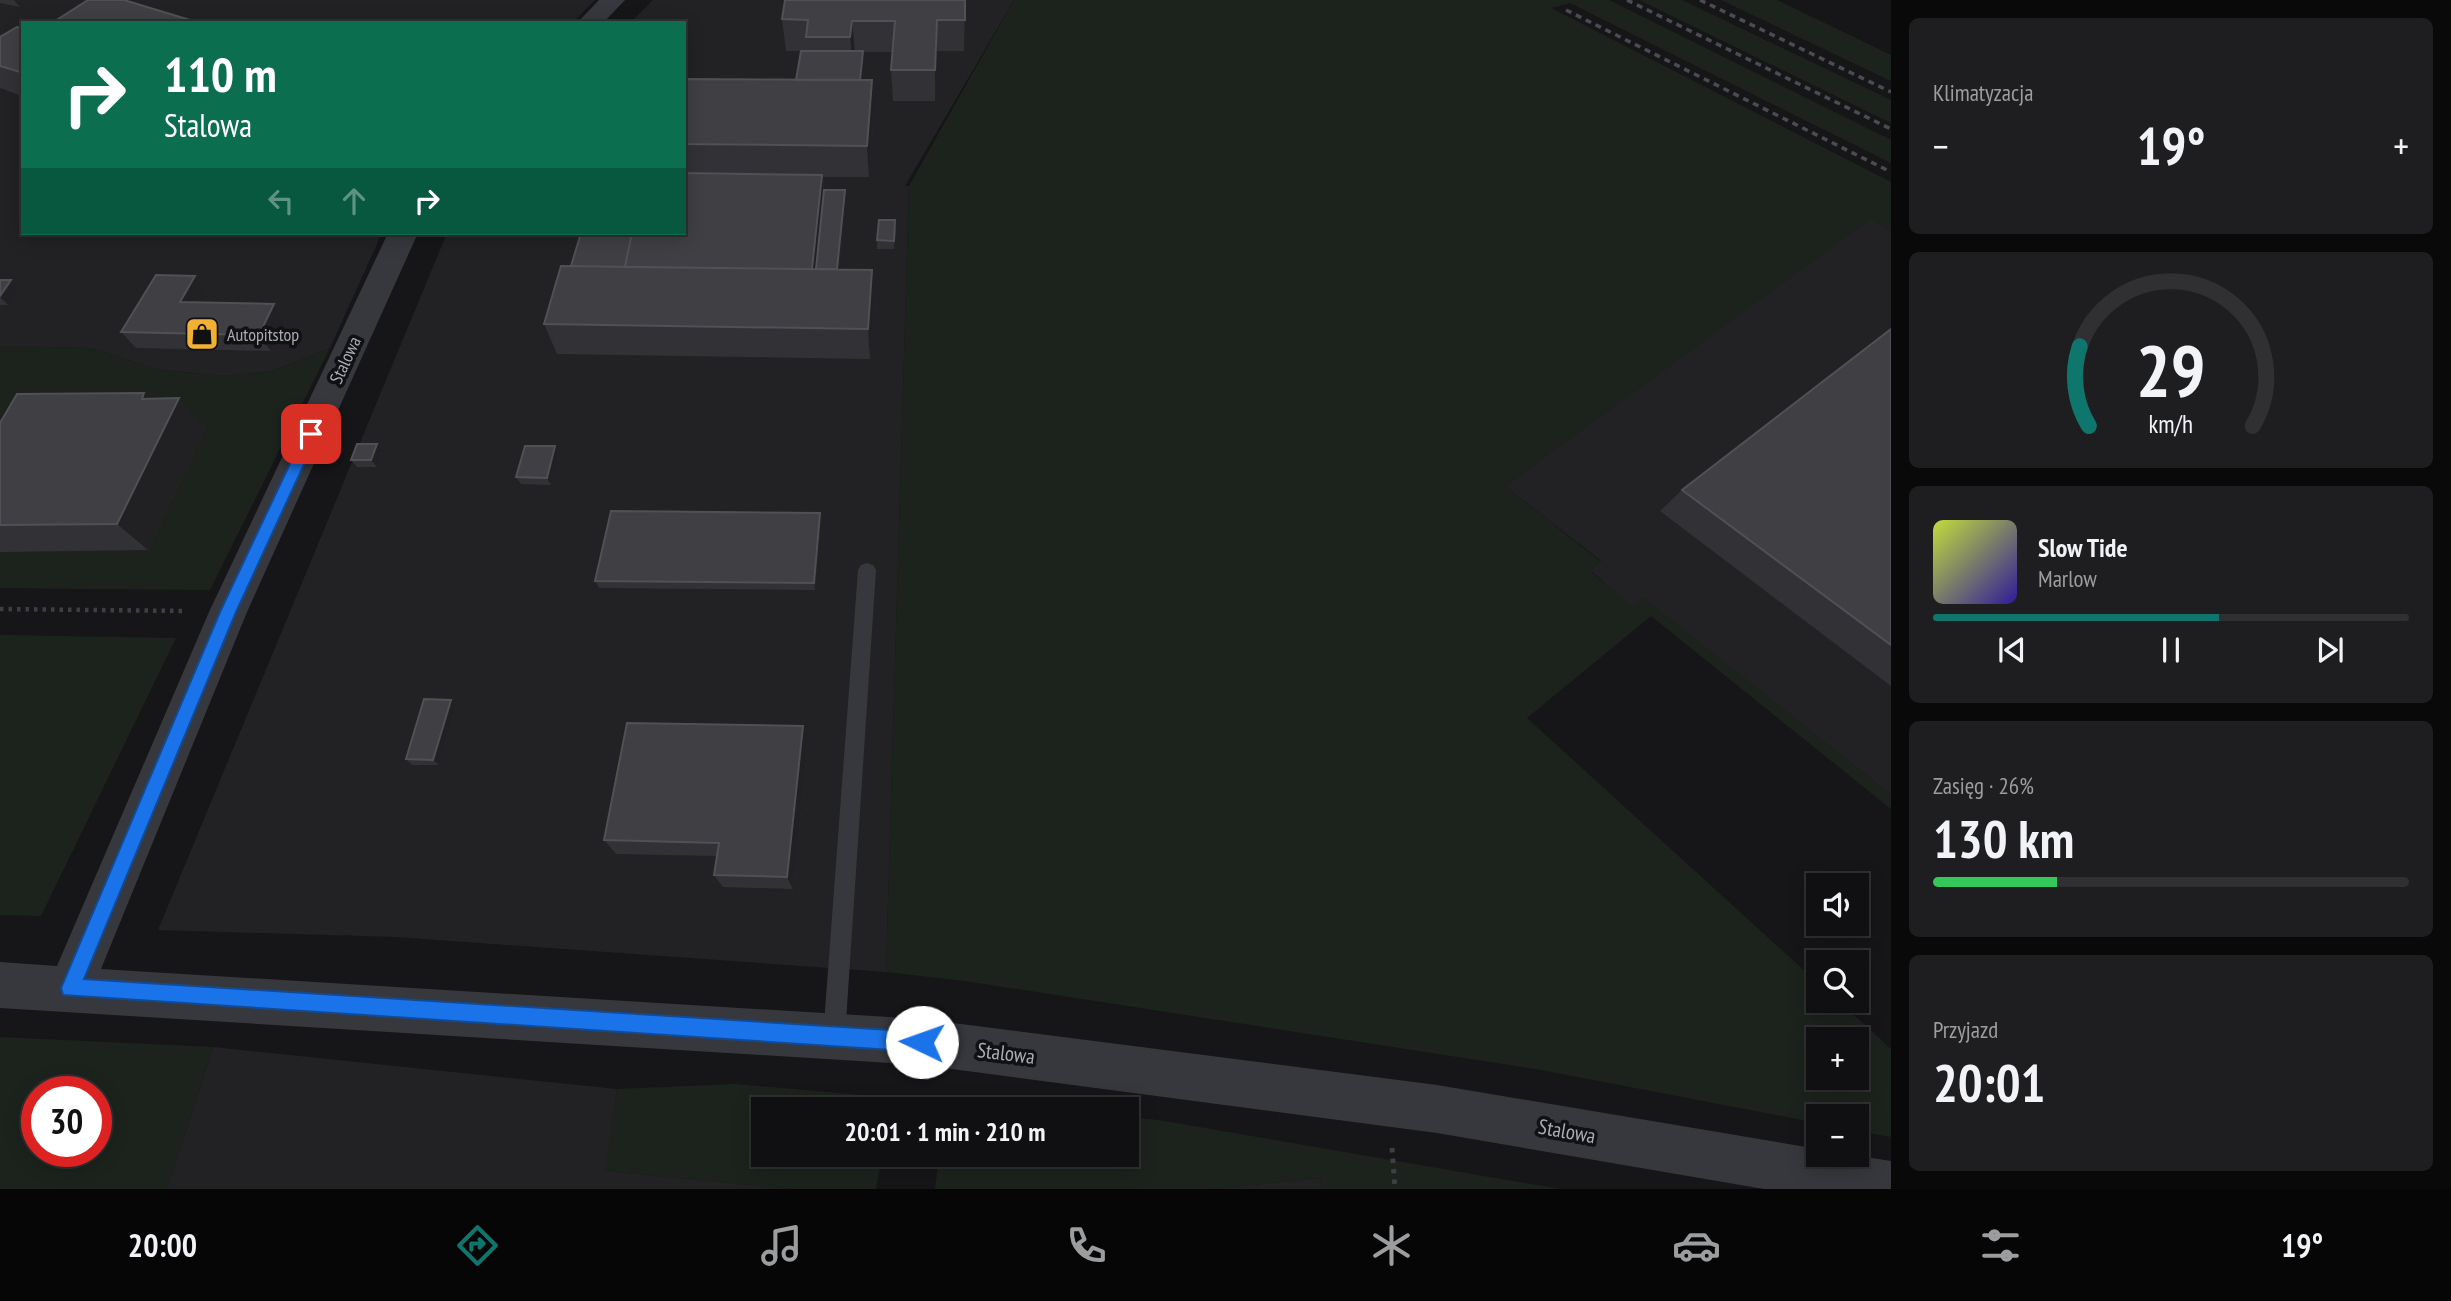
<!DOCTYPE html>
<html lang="pl">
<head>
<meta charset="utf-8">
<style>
	body { margin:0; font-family:"PT Sans Narrow",sans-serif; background:#1e1e20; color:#f1f3f6; height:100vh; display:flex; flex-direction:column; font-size:26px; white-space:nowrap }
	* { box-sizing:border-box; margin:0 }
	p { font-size:23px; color:#9c9d9f }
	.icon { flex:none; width:38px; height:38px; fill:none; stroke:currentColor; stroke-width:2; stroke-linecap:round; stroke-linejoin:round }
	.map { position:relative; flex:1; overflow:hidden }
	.drawer { display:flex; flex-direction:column; gap:18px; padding:18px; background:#09090a; width:560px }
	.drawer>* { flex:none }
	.top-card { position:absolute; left:21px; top:21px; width:665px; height:214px; border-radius:0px; box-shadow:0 4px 18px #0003,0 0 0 2px #303032; background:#0b6e4f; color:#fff; overflow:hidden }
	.buttons { position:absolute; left:1806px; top:873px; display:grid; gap:14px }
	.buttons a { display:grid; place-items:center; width:63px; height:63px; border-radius:0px; background:#101012; box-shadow:0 4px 18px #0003,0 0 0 2px #303032; font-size:35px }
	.speed { position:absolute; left:21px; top:1076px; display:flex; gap:14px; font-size:35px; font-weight:700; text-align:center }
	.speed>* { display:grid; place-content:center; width:91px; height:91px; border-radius:50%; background:#101012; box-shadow:0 4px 18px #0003,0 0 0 2px #303032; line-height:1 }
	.speed .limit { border:10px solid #d22; background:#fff; color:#111 }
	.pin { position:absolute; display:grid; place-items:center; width:60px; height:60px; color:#fff; margin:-30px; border-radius:14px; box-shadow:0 4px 10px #0006 }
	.me { position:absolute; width:77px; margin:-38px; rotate:273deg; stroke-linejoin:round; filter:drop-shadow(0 0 5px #0008) }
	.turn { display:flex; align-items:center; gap:24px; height:147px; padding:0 28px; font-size:32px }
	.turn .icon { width:91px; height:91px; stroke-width:2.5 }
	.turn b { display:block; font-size:49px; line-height:60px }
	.lanes { display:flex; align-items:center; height:66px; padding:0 28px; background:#0003; justify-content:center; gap:35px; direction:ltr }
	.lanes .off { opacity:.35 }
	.big { font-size:52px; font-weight:700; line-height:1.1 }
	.drawer .widget { flex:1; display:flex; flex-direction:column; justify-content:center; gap:10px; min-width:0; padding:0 24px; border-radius:10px; background:#1e1e20 }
	.drawer .dial { align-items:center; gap:0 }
	.dial svg { height:182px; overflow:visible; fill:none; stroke:#303032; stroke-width:7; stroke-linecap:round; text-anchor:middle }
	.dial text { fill:#f1f3f6; stroke:none }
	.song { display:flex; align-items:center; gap:21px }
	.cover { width:84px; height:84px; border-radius:10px; background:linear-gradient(135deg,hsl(70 70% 55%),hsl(250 70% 35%)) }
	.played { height:7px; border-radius:4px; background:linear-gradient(90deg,#0f766e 60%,#303032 60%) }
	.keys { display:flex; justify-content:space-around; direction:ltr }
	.heat { display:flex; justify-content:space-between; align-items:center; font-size:38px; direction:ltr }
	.charge { height:10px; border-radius:5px; background:linear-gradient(90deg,#34c759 26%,#303032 0) }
	.trip { position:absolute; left:751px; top:1097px; width:388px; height:70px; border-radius:0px; background:#101012; box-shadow:0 4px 18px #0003,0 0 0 2px #303032; font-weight:700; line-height:70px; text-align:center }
	.dock { display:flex; height:112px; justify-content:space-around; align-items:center; background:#060607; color:#9c9d9f }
	.dock .icon { width:49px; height:49px }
	.dock .selected { color:#0f766e }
	.dock b { font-size:32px; color:#f1f3f6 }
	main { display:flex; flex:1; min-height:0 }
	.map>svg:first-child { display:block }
</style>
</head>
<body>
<main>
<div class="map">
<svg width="1891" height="1189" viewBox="0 0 1891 1189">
	<rect width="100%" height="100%" fill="#161618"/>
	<!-- built -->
	<path fill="#222225" d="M 0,0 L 595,0 L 572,23 L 23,23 L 23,233 L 382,233 L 330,348 L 273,371 L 222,376 L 155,369 L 91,348 L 0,346 Z
		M 653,0 L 1014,0 L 905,186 L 909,186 L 886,972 L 396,937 L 158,930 L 447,233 L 684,233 L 684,23 L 630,23 Z
		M 1871,218 L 1891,230 L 1891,795 L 1643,598 L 1633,608 L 1591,571 L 1601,561 L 1505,486 Z
		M 213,1047 L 617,1089 L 606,1171 L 793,1189 L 167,1189 Z
		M 1320,1178 L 1321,1189 L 1211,1189 Z"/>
	<!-- green -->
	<path fill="#1c231d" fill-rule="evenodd" d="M 1014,0 L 1609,0 L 1891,140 L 1891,163 L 1570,3 L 1551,8 L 1891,182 L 1891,230 L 1871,219 L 1505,486 L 1601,562 L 1591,572 L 1633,607 L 1643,597 L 1891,795 L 1891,809 L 1651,616 L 1527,718 L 1818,983 L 1818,1001 L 1839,1001 L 1891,1049 L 1891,1137 L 1857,1131 L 1857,1116 L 1818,1116 L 1818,1123 L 1536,1069 L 965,981 L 886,972 L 909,186 ZM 1818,1040 L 1857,1040 L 1857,1078 L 1818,1078 Z
		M 1639,0 L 1682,0 L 1891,100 L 1891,123 Z
		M 1721,0 L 1777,0 L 1891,55 L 1891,81 Z
		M 0,346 L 91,348 L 155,369 L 222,376 L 273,371 L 330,348 L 210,590 L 0,588 Z
		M 0,635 L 176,638 L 41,916 L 0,915 Z
		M 0,1037 L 213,1047 L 167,1189 L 0,1189 ZM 37,1092 L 96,1092 L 96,1152 L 37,1152 Z
		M 736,1084 L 892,1098 L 890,1109 L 763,1110 L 763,1155 L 882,1155 L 876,1189 L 794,1189 L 605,1171 L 617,1089 Z
		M 946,1098 L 1056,1109 L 945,1109 Z
		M 1127,1117 L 1158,1120 L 1560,1189 L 1321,1189 L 1320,1178 L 1211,1189 L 935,1189 L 939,1155 L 1127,1155 Z"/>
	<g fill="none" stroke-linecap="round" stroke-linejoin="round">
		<!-- path-far1 -->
		<path stroke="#3d3f44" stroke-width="4.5" stroke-dasharray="3.5 5" stroke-linecap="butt" d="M 0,609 L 186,611"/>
		<!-- path -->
		<path stroke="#3d3f44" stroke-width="5" stroke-dasharray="4.5 6" stroke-linecap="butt" d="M 1392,1148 L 1395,1189"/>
		<!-- service -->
		<path fill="#37383d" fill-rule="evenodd" d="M 867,563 L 873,565 L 876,570 L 845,1037 L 842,1045 L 834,1048 L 826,1045 L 823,1037 L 858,570 L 861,565 Z"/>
		<!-- minor -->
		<path fill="#37383d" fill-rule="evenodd" d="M 599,0 L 625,0 L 603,23 L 577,23 Z
			M 388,233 L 418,233 L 247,612 L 101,969 L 922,1019 L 1437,1085 L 1818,1149 L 1818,1155 L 1853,1155 L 1891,1161 L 1891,1189 L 1764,1189 L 1437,1133 L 922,1065 L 0,1008 L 0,962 L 57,966 L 209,612 Z"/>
		<!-- rail -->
		<path stroke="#4a4c52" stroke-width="3.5" stroke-dasharray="6 5" stroke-linecap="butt" d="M 1627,0 L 1891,129
			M 1700,0 L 1891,92
			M 1566,10 L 1891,172"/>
	</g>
	<!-- wall -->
	<path fill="#323236" d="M 0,0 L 31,0 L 20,7 L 0,3 Z
		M 965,0 L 964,51 L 937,51 L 935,101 L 893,101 L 891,70 L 893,52 L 863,52 L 864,68 L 863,80 L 874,112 L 869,177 L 823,177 L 824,190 L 846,199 L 839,269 L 872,270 L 875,300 L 870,359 L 557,354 L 544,324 L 571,266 L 684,233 L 684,79 L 796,80 L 808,51 L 786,51 L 782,19 Z
		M 23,28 L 23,101 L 20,97 L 22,96 L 0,88 L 0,37 Z
		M 896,229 L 894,249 L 877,249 L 877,240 Z
		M 195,276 L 208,293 L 202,303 L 274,304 L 286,321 L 271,351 L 136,348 L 121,332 Z
		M 0,280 L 20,289 L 8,305 L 0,305 Z
		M 1891,329 L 1891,686 L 1660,511 L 1682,490 Z
		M 150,399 L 206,427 L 148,550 L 0,552 L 0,423 Z
		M 555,446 L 559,454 L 551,485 L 521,484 L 516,477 Z
		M 382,452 L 377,467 L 357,467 L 351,460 Z
		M 820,513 L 821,520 L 815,590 L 599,588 L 595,581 Z
		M 456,706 L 439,765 L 412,765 L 406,759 Z
		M 808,742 L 793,889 L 723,887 L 714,875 L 717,856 L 616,854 L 604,840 Z"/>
	<!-- shaded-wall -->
	<path fill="#212124" d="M 14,0 L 31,0 L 20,7 Z
		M 937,20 L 937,51 L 935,101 L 935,70 Z
		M 852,21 L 855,52 L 853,69 L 850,37 Z
		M 863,51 L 864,68 L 860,112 L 858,94 Z
		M 872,80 L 874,112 L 869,177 L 867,146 Z
		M 822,175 L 825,199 L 816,291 L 811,275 Z
		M 845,190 L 846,199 L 836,299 L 835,291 Z
		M 872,270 L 875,300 L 870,359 L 868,329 Z
		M 195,276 L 208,293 L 193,319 L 180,302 Z
		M 11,280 L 20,289 L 8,305 L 0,297 L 0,296 Z
		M 274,304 L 286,321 L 271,351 L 259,335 Z
		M 144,393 L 169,418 L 179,398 L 206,427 L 148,550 L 117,524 L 142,399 Z
		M 377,444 L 382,452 L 377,467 L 371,460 Z
		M 555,446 L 559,454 L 551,485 L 547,478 Z
		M 820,513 L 821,520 L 815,590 L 814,583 Z
		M 451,700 L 456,706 L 439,765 L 433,760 Z
		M 803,726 L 808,742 L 793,889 L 787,877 Z"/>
	<!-- building -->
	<path fill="#3f3f44" stroke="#4f5156" stroke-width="2" d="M 88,0 L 124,0 L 200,23 L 52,23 Z
		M 785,0 L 965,0 L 965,20 L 937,20 L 935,70 L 891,70 L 895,21 L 852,21 L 850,37 L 806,37 L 808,20 L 782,19 Z
		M 17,27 L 23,28 L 23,73 L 0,66 L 0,37 Z
		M 801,51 L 863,51 L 860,80 L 796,80 Z
		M 684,79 L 872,80 L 867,146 L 684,144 Z
		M 684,173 L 822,175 L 812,269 L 625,267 L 632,233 L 684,233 Z
		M 824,190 L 845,190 L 837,269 L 816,269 Z
		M 879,220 L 895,220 L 894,241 L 877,240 Z
		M 581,233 L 632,233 L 625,267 L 571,266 Z
		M 561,266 L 872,270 L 868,329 L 544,324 Z
		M 156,275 L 195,276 L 180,302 L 274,304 L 259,335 L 121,332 Z
		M 0,280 L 11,280 L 0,296 Z
		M 1891,329 L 1891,645 L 1682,490 Z
		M 144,393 L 142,399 L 179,398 L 117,524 L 0,525 L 0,423 L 17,394 Z
		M 357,444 L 377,444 L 371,460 L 351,460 Z
		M 525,446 L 555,446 L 547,478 L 516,477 Z
		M 611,511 L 820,513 L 814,583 L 595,581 Z
		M 424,699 L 451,700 L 433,760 L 406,759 Z
		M 627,723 L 803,726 L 787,877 L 714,875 L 719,843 L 604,840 Z"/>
	<!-- route -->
	<path fill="#1a73e8" stroke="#114b97" stroke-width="2" d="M 311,429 L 318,434 L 236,612 L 84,979 L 922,1032 L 929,1035 L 932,1042 L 929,1049 L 922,1052 L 63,995 L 61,988 L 220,612 L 304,434 Z"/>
	<!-- icons -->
	<defs>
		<symbol id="shop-square" viewBox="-11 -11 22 22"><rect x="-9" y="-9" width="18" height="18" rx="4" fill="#f2b134" stroke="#111113"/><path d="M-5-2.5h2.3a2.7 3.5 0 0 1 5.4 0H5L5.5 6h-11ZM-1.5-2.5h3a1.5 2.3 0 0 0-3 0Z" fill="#111"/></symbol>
	</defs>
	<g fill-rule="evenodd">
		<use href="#shop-square" x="183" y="315" width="38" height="38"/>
	</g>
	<g text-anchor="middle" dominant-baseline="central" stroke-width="7" stroke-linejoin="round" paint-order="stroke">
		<!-- poi labels -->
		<g font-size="18" fill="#a8adb8" stroke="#111113" text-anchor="start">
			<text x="227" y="334">Autopitstop</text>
		</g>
		<!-- street labels -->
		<g font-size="18" fill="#a8adb8" stroke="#111113">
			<text transform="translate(345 360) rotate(-65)">Stalowa</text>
		</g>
		<!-- near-street labels -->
		<g font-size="21" fill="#a8adb8" stroke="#111113">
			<text transform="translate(1006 1053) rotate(7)">Stalowa</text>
			<text transform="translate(1567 1131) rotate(10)">Stalowa</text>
		</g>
	</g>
</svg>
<div class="buttons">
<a><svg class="icon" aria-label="sound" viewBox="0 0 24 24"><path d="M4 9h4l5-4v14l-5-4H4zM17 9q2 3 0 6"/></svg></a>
<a><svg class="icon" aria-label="search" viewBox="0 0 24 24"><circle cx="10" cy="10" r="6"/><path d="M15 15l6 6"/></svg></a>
<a>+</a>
<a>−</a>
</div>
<div class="speed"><div class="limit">30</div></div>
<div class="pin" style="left:311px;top:434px;background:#d93025"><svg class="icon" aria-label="arrive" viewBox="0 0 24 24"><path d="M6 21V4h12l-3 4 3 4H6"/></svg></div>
<svg class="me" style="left:922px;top:1042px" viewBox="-20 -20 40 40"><circle r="19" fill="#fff"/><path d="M0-13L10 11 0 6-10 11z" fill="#1a73e8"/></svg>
<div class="trip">20:01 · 1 min · 210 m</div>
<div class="top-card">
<div class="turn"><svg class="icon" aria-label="right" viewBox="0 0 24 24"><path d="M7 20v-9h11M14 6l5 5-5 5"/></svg><div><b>110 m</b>Stalowa</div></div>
<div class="lanes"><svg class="icon off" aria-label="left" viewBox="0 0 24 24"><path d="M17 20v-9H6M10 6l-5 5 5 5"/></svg><svg class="icon off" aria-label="ahead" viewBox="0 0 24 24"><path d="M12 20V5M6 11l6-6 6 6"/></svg><svg class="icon" aria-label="right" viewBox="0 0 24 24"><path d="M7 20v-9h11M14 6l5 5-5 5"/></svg></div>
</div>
</div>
<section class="drawer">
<div class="widget"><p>Klimatyzacja</p>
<div class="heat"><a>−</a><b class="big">19°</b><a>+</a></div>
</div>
<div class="widget dial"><svg viewBox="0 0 100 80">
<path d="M14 69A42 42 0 1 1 86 69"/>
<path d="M14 69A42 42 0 0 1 10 34" stroke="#0f766e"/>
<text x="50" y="56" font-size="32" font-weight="700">29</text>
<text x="50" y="72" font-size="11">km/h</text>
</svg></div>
<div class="widget">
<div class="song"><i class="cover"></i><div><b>Slow Tide</b><p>Marlow</p></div></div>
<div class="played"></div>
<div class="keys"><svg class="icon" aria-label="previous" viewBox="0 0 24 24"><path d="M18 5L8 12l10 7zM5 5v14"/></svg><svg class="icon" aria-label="pause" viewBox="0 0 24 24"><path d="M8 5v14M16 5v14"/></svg><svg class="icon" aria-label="next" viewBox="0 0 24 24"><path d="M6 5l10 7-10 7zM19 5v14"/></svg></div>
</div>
<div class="widget"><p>Zasięg · 26%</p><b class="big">130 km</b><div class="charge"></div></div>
<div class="widget"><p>Przyjazd</p><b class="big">20:01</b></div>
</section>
</main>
<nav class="dock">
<b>20:00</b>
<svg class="icon selected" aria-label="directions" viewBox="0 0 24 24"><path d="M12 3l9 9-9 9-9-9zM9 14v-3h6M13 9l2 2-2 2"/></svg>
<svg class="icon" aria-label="music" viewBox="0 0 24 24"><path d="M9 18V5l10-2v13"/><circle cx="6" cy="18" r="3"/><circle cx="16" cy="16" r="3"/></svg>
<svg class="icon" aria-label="phone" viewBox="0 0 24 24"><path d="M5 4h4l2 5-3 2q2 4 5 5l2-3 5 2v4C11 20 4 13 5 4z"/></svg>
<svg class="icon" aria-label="climate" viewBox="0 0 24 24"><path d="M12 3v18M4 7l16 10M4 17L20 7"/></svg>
<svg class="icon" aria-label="car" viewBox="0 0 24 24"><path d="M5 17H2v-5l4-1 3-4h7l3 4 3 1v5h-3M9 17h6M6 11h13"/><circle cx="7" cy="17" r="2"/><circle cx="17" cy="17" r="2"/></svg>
<svg class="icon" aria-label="filters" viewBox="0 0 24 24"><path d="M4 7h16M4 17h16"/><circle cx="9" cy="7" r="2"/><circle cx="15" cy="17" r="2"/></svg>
<b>19°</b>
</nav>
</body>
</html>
